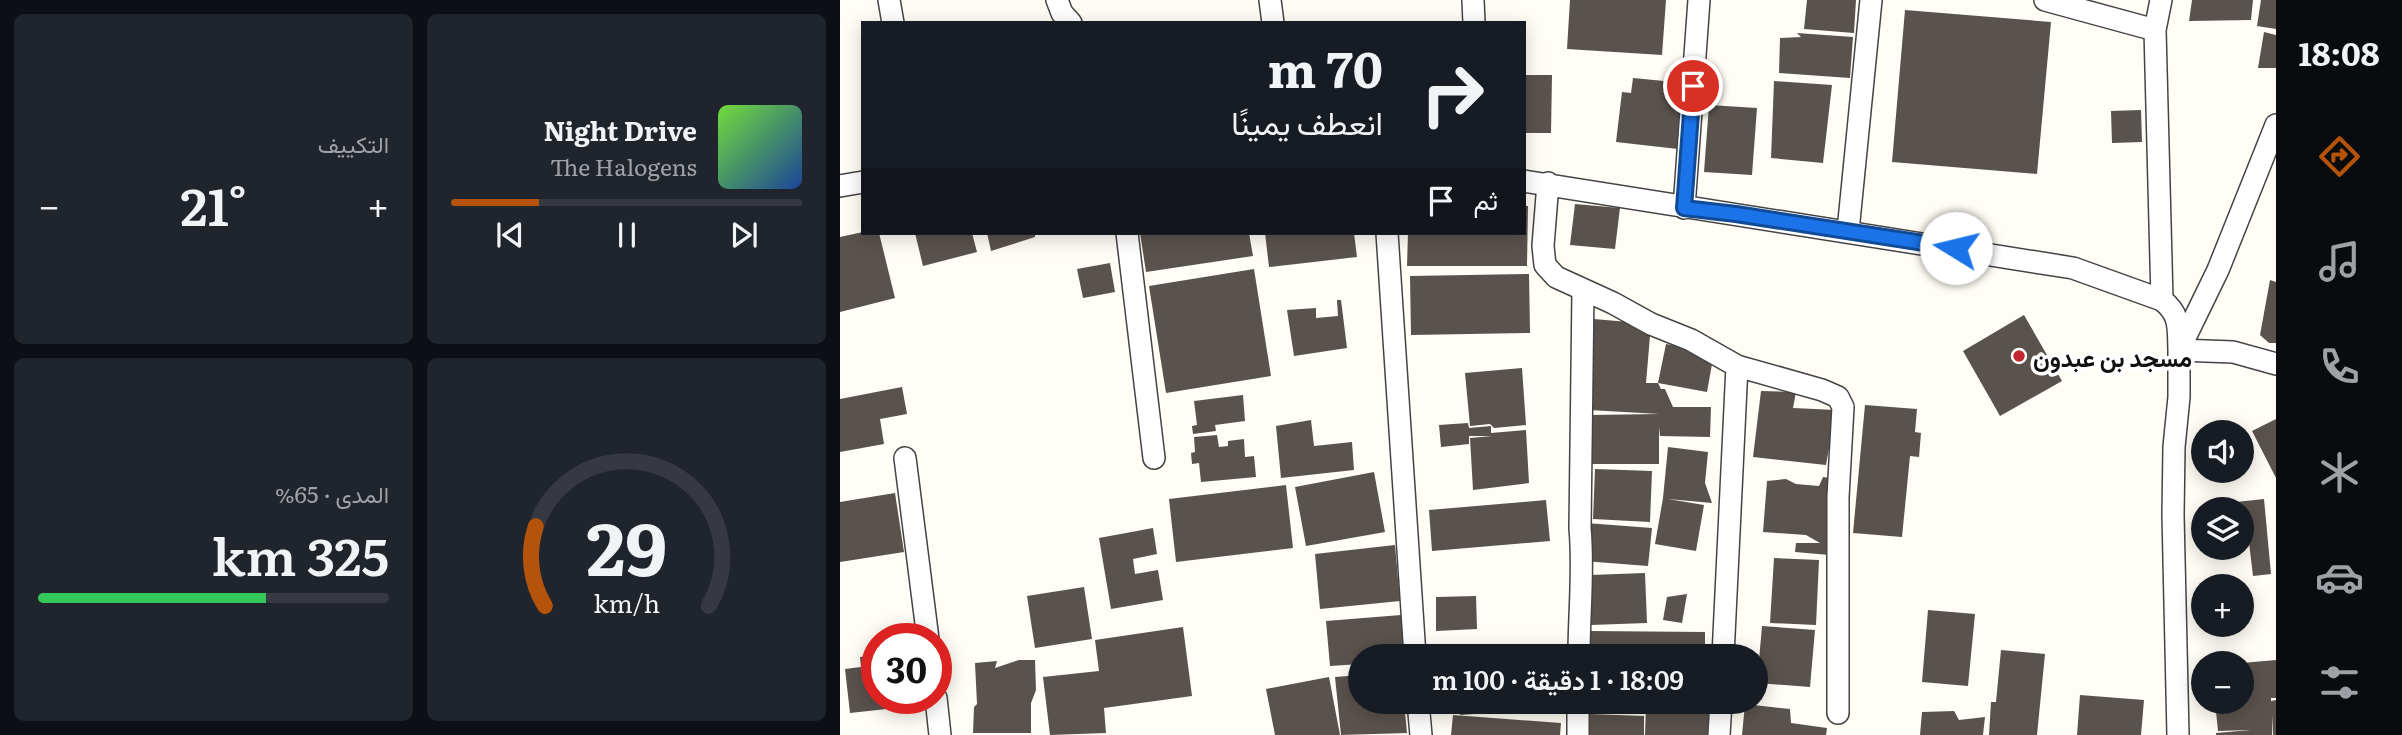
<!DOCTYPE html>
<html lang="ar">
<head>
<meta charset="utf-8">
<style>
	body { margin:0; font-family:Literata,Vazirmatn,serif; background:#20242c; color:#f1f3f6; direction:rtl; height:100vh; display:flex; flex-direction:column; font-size:26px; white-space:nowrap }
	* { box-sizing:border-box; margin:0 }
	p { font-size:23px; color:#9ea1a6 }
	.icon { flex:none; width:38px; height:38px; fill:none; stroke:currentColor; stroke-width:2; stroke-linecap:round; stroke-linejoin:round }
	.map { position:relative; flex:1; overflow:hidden; direction:ltr }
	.details { display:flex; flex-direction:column; gap:14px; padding:14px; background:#0d0f14; width:840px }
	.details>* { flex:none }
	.hud { position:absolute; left:21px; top:21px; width:665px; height:214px; border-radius:0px; box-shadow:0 4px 18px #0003; direction:rtl; background:#171b24; color:#f1f3f6; overflow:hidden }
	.buttons { position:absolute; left:1351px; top:420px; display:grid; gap:14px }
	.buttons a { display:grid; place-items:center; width:63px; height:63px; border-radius:50%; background:#171b24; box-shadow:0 4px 18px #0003; font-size:35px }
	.speed { position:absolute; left:21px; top:623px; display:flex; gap:14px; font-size:35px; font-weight:700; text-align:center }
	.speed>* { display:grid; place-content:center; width:91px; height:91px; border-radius:50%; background:#171b24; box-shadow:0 4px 18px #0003; line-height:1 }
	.speed .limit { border:10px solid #d22; background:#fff; color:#111 }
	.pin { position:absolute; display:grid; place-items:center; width:60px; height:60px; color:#fff; margin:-30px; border:4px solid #fff; border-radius:50%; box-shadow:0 2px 7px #0007 }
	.me { position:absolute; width:77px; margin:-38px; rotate:279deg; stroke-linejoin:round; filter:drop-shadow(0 0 5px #0008) }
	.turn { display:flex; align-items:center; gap:24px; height:147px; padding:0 28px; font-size:32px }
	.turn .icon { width:91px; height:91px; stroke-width:2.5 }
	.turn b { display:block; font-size:49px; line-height:60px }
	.then { display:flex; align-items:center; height:66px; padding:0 28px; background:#0003; gap:14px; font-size:26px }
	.big { font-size:52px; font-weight:600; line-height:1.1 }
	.details .widget { flex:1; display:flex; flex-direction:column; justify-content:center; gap:10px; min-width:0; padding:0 24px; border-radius:10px; background:#20242c }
	.details .dial { align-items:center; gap:0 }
	.dial svg { height:182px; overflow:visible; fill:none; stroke:#363941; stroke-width:7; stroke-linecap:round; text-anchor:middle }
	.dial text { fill:#f1f3f6; stroke:none }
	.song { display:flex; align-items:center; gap:21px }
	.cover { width:84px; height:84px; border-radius:10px; background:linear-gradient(135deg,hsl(100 70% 55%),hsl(220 70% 35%)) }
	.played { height:7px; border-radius:4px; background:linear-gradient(90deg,#b45309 25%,#363941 25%) }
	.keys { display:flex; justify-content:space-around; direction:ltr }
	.heat { display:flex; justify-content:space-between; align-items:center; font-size:38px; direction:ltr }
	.charge { height:10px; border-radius:5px; background:linear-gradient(90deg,#34c759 65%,#363941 0) }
	.details .tiles { flex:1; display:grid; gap:14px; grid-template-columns:repeat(2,1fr) }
	.trip { position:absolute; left:508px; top:644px; width:420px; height:70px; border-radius:35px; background:#171b24; box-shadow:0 4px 18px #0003; font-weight:600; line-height:70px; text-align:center; direction:rtl }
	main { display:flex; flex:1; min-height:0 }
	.menu { display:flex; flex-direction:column; width:126px; justify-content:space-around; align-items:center; background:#090b0e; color:#9ea1a6 }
	.menu .icon { width:49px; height:49px }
	.menu .on { color:#b45309 }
	.menu b { font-size:32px; color:#f1f3f6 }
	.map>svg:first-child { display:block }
</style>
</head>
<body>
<main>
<nav class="menu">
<b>18:08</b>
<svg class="icon on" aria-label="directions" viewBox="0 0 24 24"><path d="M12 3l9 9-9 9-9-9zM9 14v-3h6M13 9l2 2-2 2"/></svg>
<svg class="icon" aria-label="music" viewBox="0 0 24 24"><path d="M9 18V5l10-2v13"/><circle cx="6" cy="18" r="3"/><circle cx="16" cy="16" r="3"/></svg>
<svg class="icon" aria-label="phone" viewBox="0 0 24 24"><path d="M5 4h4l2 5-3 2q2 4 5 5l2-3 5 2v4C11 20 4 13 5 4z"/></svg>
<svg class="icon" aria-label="climate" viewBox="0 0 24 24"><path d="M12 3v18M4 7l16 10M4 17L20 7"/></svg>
<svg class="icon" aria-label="car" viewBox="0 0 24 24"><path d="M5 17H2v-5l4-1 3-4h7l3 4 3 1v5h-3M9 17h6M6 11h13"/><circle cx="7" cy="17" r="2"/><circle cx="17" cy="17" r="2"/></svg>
<svg class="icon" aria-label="filters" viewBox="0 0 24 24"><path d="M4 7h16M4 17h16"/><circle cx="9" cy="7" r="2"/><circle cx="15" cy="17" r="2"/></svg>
</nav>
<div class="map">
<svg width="1436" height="735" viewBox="0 0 1436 735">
	<rect width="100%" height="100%" fill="#fffdf5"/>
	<!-- building -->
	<path fill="#5a524d" d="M 730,0 L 826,0 L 822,55 L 727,49 Z
		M 967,0 L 1016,0 L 1014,33 L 964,29 Z
		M 1352,0 L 1413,0 L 1411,20 L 1349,21 Z
		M 1421,0 L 1436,0 L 1436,29 L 1417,26 Z
		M 1065,10 L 1211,22 L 1197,174 L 1052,162 Z
		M 1424,32 L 1436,35 L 1436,68 L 1418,68 Z
		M 957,33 L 1013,37 L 1010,78 L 939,73 L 940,38 L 961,37 Z
		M 684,75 L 712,75 L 711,133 L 684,133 Z
		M 793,78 L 845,83 L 838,149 L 776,142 L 782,92 L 791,93 Z
		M 934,81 L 992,85 L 983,163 L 931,158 Z
		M 869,105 L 917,108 L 912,175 L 864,172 Z
		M 1301,110 L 1302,142 L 1272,143 L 1271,111 Z
		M 735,204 L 780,208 L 775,249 L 730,245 Z
		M 684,206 L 688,206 L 687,266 L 567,266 L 568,233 L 684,233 Z
		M 23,232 L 39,233 L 55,298 L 0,312 L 0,237 Z
		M 75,233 L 132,233 L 137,252 L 83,266 Z
		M 147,233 L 195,233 L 195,237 L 151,251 Z
		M 300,233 L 409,233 L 413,256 L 306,272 Z
		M 425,233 L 514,233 L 517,257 L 429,267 Z
		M 270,263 L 275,292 L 243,298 L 237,269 Z
		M 414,269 L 431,376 L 326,393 L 309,286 Z
		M 689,274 L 690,333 L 571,335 L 570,276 Z
		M 1430,280 L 1436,282 L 1436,343 L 1429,343 L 1420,335 Z
		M 497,300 L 501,300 L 507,348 L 454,356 L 447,310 L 476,308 L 476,318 L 498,316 Z
		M 1184,315 L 1222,381 L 1160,416 L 1123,351 Z
		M 754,319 L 811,324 L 806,383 L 818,383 L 821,389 L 825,389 L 833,407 L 871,407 L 870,437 L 820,436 L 819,427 L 819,464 L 749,464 L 749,415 L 819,414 L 749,410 Z
		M 826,344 L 874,353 L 867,392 L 818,383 Z
		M 682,368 L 686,425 L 654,428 L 650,424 L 630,426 L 625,373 Z
		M 62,387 L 67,414 L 40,419 L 44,444 L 0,452 L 0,399 Z
		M 921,391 L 956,392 L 953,408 L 996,410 L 986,465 L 913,457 Z
		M 403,395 L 405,421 L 375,425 L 376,431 L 353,434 L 352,426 L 357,425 L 354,401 Z
		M 1025,405 L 1077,409 L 1075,432 L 1081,433 L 1079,457 L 1070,456 L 1062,537 L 1013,533 Z
		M 1436,419 L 1436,478 L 1412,431 Z
		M 471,420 L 474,446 L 512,442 L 514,470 L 441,478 L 436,426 Z
		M 628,423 L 629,428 L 651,426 L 651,433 L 686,430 L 689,483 L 633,490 L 630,438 L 652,436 L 629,436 L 629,444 L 601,447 L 599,425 Z
		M 377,435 L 379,447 L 388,446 L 388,441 L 404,439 L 405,457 L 414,456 L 416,477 L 361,482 L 359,463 L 352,464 L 351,453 L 355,452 L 354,437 Z
		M 828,447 L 868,452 L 865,483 L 872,503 L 828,499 L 864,505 L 856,551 L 815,544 L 823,498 Z
		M 755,469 L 812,471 L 810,522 L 753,519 Z
		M 534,472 L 545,532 L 466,546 L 455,487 Z
		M 983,477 L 1005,480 L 1001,556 L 955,552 L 956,543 L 980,543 L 966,535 L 923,532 L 927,481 L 946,479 L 956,484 L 979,486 Z
		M 446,485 L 453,548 L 336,562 L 329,499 Z
		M 55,493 L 64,552 L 0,562 L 0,502 Z
		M 1424,499 L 1431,574 L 1413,576 L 1408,534 L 1402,535 L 1402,509 L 1368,509 L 1368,505 Z
		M 706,500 L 710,541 L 592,551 L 589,510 Z
		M 746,523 L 812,528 L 808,566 L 743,561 Z
		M 313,528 L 317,554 L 293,559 L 295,574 L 318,570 L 323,600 L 271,609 L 259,538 Z
		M 555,545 L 560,601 L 480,609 L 475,554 Z
		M 934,558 L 979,560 L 976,625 L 930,623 Z
		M 805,573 L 807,623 L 751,625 L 750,575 Z
		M 244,587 L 252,639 L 195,648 L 187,596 Z
		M 847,594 L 842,623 L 823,620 L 827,597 Z
		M 636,596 L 637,629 L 596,631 L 596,597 Z
		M 1088,610 L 1135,614 L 1128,686 L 1082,682 Z
		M 561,615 L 564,656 L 520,656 L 520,664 L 490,666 L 486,621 Z
		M 922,626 L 975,630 L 970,687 L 917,683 Z
		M 343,627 L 352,696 L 264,708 L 266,733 L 210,735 L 203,677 L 259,671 L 255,640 Z
		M 749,631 L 865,632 L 865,656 L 748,656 Z
		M 671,644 L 672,656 L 616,656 L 615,648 Z
		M 1161,650 L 1205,654 L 1197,735 L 1149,735 L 1151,702 L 1156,702 Z
		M 37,655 L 37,698 L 74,698 L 74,706 L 10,713 L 5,669 L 21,667 L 20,657 Z
		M 179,660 L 195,660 L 196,690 L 191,703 L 191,733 L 133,733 L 134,707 L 137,704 L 135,663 L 157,661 L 155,668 Z
		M 1436,660 L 1436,698 L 1431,698 L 1431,701 L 1436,700 L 1436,735 L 1433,735 L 1432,715 L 1432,735 L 1376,735 L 1376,733 L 1411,730 L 1378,731 L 1375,702 L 1402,702 L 1402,663 Z
		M 520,675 L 520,702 L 564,702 L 567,733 L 501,735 L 495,677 Z
		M 489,677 L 500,735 L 435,735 L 426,689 Z
		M 1240,695 L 1304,700 L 1301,735 L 1237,735 Z
		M 619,702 L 691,702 L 692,710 L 620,715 Z
		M 905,704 L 950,709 L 951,723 L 987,728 L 986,735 L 902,735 Z
		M 806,707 L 869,708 L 868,735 L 805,735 Z
		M 1114,711 L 1119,720 L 1145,717 L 1143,735 L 1080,735 L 1082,712 Z
		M 750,714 L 804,716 L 804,735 L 749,735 Z
		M 613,715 L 721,723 L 720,735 L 611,735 Z"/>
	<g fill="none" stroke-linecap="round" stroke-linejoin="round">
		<defs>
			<path id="minor" d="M 49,0 L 53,23
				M 217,0 L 222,13 L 231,23
				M 430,0 L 433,23
				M 633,0 L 634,23
				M 1205,0 L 1315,30
				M 1321,0 L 1315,30 L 1322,300 C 1341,315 1338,328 1339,350 L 1393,352 L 1436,364
				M 684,181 L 1233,268 L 1322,300
				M 708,183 L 703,246 L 705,265 L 716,277 L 773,303 L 811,324 L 851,340 L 897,366 L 982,390 L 998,397 L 1003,407 L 998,497 L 998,713
				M 0,186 L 23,182
				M 844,208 L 859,0
				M 1008,231 L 1031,0
				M 287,233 L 314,458
				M 547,233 L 575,656
				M 65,458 L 88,639
				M 739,656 C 739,613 744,570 740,528 L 743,291
				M 883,656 L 897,366
				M 96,698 L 100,735
				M 578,702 L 581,735
				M 738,735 L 738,702
				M 879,735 L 881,702
				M 1338,735 L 1333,515 L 1334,447 L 1339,397 L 1339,350 L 1378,270 L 1436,125"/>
		</defs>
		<!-- minor casing -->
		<use href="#minor" stroke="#444" stroke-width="24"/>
		<!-- minor -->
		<use href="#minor" stroke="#fff" stroke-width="21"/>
	</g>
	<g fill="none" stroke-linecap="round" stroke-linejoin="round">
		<defs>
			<path id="route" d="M 853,86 L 844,208 L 896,214 L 1116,248"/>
		</defs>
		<!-- route casing -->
		<use href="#route" stroke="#114b97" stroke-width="18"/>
		<!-- route -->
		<use href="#route" stroke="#1a73e8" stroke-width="12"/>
	</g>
	<!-- markers -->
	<circle fill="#c4262e" stroke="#fff" stroke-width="2.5" cx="1179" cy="356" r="7"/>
	<g text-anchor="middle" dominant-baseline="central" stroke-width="7" stroke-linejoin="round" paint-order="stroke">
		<!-- poi labels -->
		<g font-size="24" font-weight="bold" fill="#111" stroke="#fff" text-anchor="start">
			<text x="1193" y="356">مسجد بن عبدون</text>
		</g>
	</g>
</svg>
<div class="buttons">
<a><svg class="icon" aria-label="sound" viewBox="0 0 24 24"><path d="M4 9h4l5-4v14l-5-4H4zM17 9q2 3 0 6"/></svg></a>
<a><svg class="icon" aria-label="layers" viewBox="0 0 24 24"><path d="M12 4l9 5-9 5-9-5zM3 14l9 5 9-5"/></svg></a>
<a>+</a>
<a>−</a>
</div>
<div class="speed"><div class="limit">30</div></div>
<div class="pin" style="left:853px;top:86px;background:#d93025"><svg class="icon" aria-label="arrive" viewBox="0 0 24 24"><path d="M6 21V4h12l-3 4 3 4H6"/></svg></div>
<svg class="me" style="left:1116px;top:248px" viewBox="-20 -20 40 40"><circle r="19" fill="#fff"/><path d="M0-13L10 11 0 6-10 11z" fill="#1a73e8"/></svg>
<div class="trip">18:09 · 1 دقيقة · 100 m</div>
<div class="hud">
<div class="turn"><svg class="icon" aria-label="right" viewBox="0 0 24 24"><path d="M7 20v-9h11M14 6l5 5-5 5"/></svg><div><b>70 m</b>انعطف يمينًا</div></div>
<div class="then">ثم<svg class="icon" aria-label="arrive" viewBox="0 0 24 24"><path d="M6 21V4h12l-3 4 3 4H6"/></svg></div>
</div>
</div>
<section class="details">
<div class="tiles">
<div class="widget">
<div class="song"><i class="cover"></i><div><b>Night Drive</b><p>The Halogens</p></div></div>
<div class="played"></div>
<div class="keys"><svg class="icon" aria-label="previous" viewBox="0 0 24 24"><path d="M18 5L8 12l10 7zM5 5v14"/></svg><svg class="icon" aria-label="pause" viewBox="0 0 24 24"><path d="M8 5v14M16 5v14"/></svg><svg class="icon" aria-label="next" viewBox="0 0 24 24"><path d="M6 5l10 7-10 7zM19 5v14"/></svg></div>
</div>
<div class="widget"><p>التكييف</p>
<div class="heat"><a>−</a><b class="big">21°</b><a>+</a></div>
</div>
<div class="widget dial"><svg viewBox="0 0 100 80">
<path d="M14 69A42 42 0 1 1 86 69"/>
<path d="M14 69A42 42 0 0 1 10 34" stroke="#b45309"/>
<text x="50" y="56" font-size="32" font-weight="700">29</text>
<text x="50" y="72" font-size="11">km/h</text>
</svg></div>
<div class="widget"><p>المدى · 65%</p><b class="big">325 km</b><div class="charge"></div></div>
</div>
</section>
</main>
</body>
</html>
